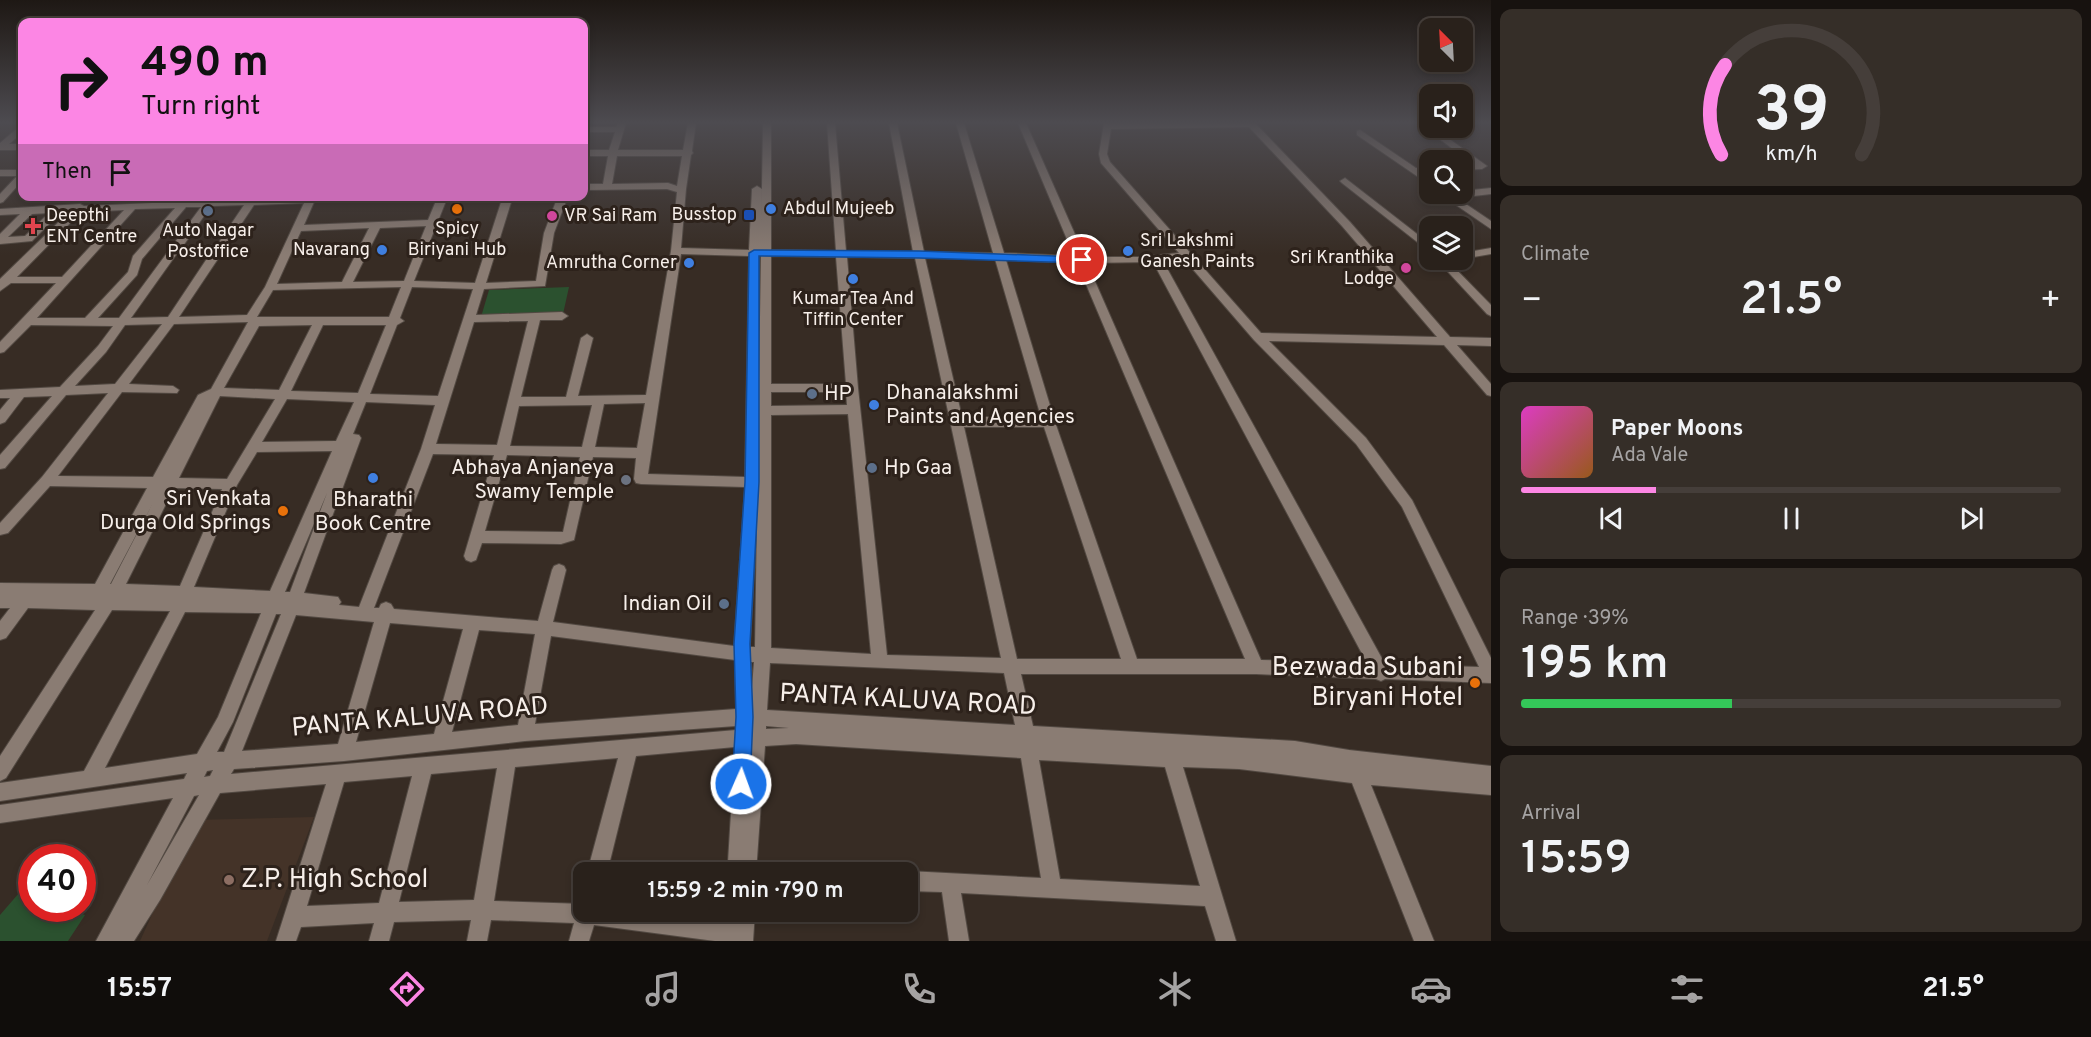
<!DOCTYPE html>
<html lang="en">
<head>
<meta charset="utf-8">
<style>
	body { margin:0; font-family:Overpass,sans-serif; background:#352e28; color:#f1f3f6; height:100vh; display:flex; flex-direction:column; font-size:22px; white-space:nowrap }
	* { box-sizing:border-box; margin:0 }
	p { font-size:20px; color:#a5a3a3 }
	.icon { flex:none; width:33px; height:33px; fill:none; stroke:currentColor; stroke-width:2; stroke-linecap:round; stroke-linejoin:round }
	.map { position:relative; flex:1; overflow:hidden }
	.sheet { display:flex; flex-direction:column; gap:9px; padding:9px; background:#17120f; width:600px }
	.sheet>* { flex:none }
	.top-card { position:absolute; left:18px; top:18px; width:570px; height:183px; border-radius:12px; box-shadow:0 3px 9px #0003,0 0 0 2px #453e3a; background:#fc86e4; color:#111; overflow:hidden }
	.needle { width:39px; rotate:336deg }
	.buttons { position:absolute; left:1419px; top:18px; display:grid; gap:12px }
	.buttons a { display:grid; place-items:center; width:54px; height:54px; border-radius:12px; background:#29211b; box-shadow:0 3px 9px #0003,0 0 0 2px #453e3a; font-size:30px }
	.speed { position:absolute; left:18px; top:844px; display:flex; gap:12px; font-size:30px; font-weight:700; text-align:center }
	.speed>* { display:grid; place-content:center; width:78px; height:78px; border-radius:50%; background:#29211b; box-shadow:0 3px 9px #0003,0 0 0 2px #453e3a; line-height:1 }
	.speed .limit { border:9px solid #d22; background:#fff; color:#111 }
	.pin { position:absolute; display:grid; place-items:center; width:51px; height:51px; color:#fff; margin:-26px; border:3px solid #fff; border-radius:50%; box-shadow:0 2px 6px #0007 }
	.me { position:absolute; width:66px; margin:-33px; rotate:2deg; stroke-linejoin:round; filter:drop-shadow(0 0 4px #0008) }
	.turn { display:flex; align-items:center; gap:21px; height:126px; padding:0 24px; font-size:27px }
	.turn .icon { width:78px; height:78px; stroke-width:2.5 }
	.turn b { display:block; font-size:42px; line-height:51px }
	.then { display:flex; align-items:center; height:57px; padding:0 24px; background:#0003; gap:12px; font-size:22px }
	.big { font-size:45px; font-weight:600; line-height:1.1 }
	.sheet .card { flex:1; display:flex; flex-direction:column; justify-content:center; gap:9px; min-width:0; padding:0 21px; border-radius:12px; background:#352e28 }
	.sheet .dial { align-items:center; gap:0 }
	.dial svg { height:156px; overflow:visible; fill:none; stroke:#453e3a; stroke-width:7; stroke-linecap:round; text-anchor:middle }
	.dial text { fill:#f1f3f6; stroke:none }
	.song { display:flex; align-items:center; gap:18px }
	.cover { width:72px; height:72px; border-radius:9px; background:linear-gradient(135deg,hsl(310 70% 55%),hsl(30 70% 35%)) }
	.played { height:6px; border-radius:3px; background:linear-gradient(90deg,#fc86e4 25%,#453e3a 25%) }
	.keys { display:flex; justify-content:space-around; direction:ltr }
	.heat { display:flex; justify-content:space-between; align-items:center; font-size:33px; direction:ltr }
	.charge { height:9px; border-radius:4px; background:linear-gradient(90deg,#34c759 39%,#453e3a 0) }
	.trip { position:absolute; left:573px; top:862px; width:345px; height:60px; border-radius:12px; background:#29211b; box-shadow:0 3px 9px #0003,0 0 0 2px #453e3a; font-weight:600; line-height:60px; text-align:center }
	.dock { display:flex; height:96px; justify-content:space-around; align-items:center; background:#100d0b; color:#a5a3a3 }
	.dock .icon { width:42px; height:42px }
	.dock .selected { color:#fc86e4 }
	.dock b { font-size:27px; color:#f1f3f6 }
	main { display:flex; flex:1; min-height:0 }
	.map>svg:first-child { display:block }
</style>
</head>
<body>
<main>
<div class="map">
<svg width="1491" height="941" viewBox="0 0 1491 941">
	<rect width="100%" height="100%" fill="#372c24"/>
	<!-- built -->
	<path fill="#443328" d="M 314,817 L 267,941 L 140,941 L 195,820 Z"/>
	<!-- green -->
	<path fill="#2b512f" d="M 569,287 L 563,314 L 481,317 L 489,290 Z
		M 19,893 L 31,898 L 32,909 L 67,909 L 85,915 L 68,941 L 0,941 L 0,915 Z"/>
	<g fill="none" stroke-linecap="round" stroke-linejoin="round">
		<defs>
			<path id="minor" d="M 618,123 L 626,123 L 618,150 L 683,150 L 688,123 L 696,123 L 692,151 L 693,153 L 691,155 L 686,189 L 681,248 L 749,250 L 752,189 L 757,186 L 762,189 L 761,250 L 763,123 L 771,123 L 771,250 L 836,251 L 827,123 L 835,123 L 846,251 L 913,252 L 889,123 L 897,123 L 924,252 L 993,253 L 956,123 L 964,123 L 1004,253 L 1074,256 L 1018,123 L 1026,123 L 1085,257 L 1139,257 L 1179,253 L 1101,163 L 1099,154 L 1104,123 L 1255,123 L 1350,222 L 1450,337 L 1491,338 L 1491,346 L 1457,345 L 1491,384 L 1491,396 L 1487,395 L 1444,345 L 1269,341 L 1366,438 L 1412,500 L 1491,658 L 1491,683 L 1385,679 L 1381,681 L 1376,679 L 1256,674 L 1021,674 L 1033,726 L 1295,741 L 1349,750 L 1491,766 L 1491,795 L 1371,785 L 1434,941 L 1414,941 L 1352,783 L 1239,769 L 1183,767 L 1236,941 L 1216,941 L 1205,906 L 961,893 L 969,941 L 949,941 L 942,892 L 908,891 L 908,873 L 904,873 L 908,871 L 1041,878 L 1021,758 L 796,744 L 765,746 L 756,873 L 736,873 L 728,862 L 735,747 L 636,756 L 607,873 L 587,873 L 618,758 L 515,767 L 494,901 L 584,904 L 584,912 L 651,912 L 724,922 L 725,912 L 755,912 L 753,941 L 715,941 L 594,925 L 589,941 L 569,941 L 574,923 L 491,920 L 487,941 L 467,941 L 471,920 L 394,922 L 389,941 L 369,941 L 374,923 L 301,927 L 296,941 L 276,941 L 326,784 L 220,793 L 160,900 L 134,941 L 96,941 L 173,798 L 0,823 L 0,805 L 184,779 L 187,773 L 0,801 L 0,783 L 84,771 L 170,611 L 112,610 L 6,778 L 0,781 L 0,756 L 95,610 L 28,608 L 6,638 L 0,640 L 0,621 L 10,608 L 0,608 L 0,583 L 95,584 L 147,488 L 50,486 L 8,533 L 0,535 L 0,523 L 42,477 L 108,393 L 66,395 L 5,468 L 0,469 L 0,455 L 52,396 L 24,397 L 5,422 L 0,424 L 0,410 L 10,398 L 0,398 L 0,390 L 60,387 L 98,346 L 113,326 L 31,325 L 4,352 L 0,353 L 0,342 L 56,283 L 11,283 L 0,291 L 0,279 L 69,212 L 61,212 L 32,241 L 0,244 L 0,234 L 20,214 L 0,215 L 0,209 L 80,204 L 84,206 L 313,196 L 401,196 L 397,199 L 314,202 L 304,225 L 428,220 L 438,196 L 448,196 L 414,281 L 475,283 L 503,196 L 513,196 L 486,283 L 536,281 L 544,233 L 558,196 L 568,196 L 554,233 L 545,286 L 484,289 L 476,315 L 562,312 L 568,316 L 562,320 L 540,320 L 521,397 L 566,397 L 581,338 L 587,334 L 593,338 L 578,396 L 646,395 L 671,251 L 677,192 L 667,189 L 584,190 L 584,184 L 603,184 L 608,156 L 584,156 L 584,150 L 609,150 L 615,132 L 584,132 L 584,127 L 616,127 ZM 1249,127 L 1342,226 L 1437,337 L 1261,333 L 1110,162 L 1107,154 L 1111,129 ZM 617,156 L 682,156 L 677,186 L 668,183 L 612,184 ZM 304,203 L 265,287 L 247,315 L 179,317 L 254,205 ZM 244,205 L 217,245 L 183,246 L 211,206 ZM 186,207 L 201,207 L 119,318 L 98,318 L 137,275 L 142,259 ZM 175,208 L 133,256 L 128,272 L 85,318 L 37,318 L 135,209 ZM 124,210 L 62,277 L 17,277 L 81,212 ZM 49,213 L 25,236 L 8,237 L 32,214 ZM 426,226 L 404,281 L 353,282 L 380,228 ZM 369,228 L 342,282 L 277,284 L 301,231 ZM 212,251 L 168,317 L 131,318 L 178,252 ZM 681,254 L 749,256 L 745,477 L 648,474 ZM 759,256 L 761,256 L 759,379 ZM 771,256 L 836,257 L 846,384 L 771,384 ZM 847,257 L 915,258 L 1001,658 L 887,655 L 858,388 ZM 925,258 L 995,259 L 1041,417 L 962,417 ZM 1184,259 L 1254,340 L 1356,444 L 1402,507 L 1479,667 L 1385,664 L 1163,261 ZM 1006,260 L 1077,263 L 1245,659 L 1137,659 L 1055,422 ZM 1153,262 L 1367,663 L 1261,660 L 1087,263 ZM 401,287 L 389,317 L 257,317 L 273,290 ZM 412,287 L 473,289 L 438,396 L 370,394 L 397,325 L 404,321 L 400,318 ZM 528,321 L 497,445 L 436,444 L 474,322 ZM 248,322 L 211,389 L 198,395 L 153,477 L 58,476 L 122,392 L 177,393 L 179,390 L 173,386 L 129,384 L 174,324 ZM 162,324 L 115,384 L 75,386 L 106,352 L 125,325 ZM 312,325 L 279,390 L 224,388 L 259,326 ZM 323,325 L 386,325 L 358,393 L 291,391 ZM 771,392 L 846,392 L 847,405 L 771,406 ZM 220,396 L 275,399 L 227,479 L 179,478 ZM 287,399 L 354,402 L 336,441 L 262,442 ZM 366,402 L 435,405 L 421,449 L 359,607 L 339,605 L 341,602 L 338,597 L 304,593 L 361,438 L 359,435 L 353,434 ZM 645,403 L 637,448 L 595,447 L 604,404 ZM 592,405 L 582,447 L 510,446 L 519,406 ZM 848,414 L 871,654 L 771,648 L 771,415 ZM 964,427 L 1044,427 L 1121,659 L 1017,659 ZM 332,451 L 270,591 L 194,587 L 237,485 L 257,452 ZM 433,454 L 494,455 L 464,556 L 466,560 L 471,562 L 476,560 L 482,543 L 561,544 L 574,540 L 593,457 L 636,458 L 634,479 L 636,483 L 641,484 L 745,487 L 734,646 L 553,622 L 566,570 L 564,566 L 559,564 L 554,566 L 552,570 L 538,621 L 394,609 L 391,604 L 386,602 L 381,604 L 379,608 L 374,608 ZM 507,455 L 580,457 L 563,532 L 485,531 ZM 174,488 L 222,489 L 180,586 L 126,584 ZM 327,493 L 290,592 L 285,592 ZM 153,503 L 111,584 L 110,584 ZM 757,517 L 755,647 L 750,647 L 750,644 ZM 185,612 L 261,613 L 218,717 L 197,754 L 105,768 ZM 276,614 L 281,614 L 224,752 L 217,752 L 233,722 ZM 296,615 L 374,622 L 338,744 L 242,751 ZM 390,623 L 463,629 L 434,734 L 356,742 ZM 479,630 L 535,634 L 518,725 L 452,732 ZM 551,636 L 735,660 L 736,709 L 535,724 ZM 751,662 L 754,662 L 752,687 ZM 770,663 L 1004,673 L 1015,725 L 767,710 ZM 736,726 L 736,730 L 231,774 L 234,769 L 344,761 L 525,741 ZM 766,726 L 789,728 L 766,729 ZM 1039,760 L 1165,767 L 1200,886 L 1060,879 ZM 497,768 L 474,900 L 399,902 L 431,774 ZM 213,770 L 210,776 L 204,777 L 207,771 ZM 412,776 L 379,903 L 307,906 L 344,782 ZM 199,795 L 147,885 L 194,796 Z
				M 1418,123 L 1428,123 L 1430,128 L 1434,128 L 1487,166 L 1482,169 L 1462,170 L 1462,164 L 1473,164 Z
				M 19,127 L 22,127 L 22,133 L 9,144 L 22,144 L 22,150 L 0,150 L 0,143 Z
				M 1360,130 L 1416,168 L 1430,167 L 1430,173 L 1423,173 L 1430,177 L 1430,185 L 1357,135 L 1357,131 Z
				M 0,170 L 22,170 L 22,181 L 3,202 L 0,203 L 0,194 L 17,176 L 0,176 Z
				M 1345,178 L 1430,244 L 1430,252 L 1342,183 L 1340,181 Z
				M 1491,188 L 1491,194 L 1457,198 L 1491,221 L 1491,229 L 1440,194 L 1462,194 L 1462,191 Z
				M 1491,248 L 1491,254 L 1462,259 L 1462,253 Z
				M 1437,260 L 1447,260 L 1491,305 L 1491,316 L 1487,314 Z"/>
		</defs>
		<!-- minor casing -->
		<use href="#minor" stroke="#524942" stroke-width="2"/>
		<!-- minor -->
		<use href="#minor" fill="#8a7c73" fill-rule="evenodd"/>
	</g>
	<!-- sky -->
	<linearGradient id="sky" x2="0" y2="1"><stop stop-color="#1e1814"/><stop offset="0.48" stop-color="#4d4b50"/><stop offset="1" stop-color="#4d4b50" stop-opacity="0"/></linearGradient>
	<rect width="1491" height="255" fill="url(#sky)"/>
	<!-- route -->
	<path fill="#1a73e8" stroke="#114b97" stroke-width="1.5" d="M 754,250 L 919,251 L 1082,257 L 1087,260 L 1082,263 L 919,258 L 759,256 L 759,482 L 750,644 L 753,717 L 750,784 L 747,791 L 741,794 L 735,791 L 732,784 L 736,717 L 734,644 L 745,482 L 749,253 Z"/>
	<!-- markers -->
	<g fill="#e8710a" stroke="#2d221b" stroke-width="2">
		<circle cx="457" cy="209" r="6"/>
		<circle cx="283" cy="511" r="6"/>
		<circle cx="1475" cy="683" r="6"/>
	</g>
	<g fill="#3f7fe0" stroke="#2d221b" stroke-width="2">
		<circle cx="771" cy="209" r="6"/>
		<circle cx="382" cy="250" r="6"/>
		<circle cx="1128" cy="251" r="6"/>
		<circle cx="689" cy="263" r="6"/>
		<circle cx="853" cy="279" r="6"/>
		<circle cx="874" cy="405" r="6"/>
		<circle cx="373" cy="478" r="6"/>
	</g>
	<g fill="#5c6f8a" stroke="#2d221b" stroke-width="2">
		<circle cx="208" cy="211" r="6"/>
		<circle cx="812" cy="394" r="6"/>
		<circle cx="872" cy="468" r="6"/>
		<circle cx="724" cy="604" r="6"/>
	</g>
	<rect fill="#1a4fb4" stroke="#2d221b" stroke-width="2" x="743" y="209" width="12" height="12" rx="3"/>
	<g fill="#d1479c" stroke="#2d221b" stroke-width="2">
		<circle cx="552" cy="216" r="6"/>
		<circle cx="1406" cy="268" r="6"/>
	</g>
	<path fill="#e0444e" stroke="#2d221b" stroke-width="2" d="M30 217h6v6h6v6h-6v6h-6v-6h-6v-6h6z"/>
	<circle fill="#6b7280" stroke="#2d221b" stroke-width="2" cx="626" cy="480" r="6"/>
	<circle fill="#8d6e63" stroke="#2d221b" stroke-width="2" cx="229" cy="880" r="6"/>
	<g text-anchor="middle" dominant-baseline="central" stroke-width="6" stroke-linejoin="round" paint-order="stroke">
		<!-- far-poi labels -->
		<g font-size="18" fill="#f7efea" stroke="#2d221b" text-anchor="start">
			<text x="783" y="209">Abdul Mujeeb</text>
			<text x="737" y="215" text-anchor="end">Busstop</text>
			<text x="46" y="216">Deepthi<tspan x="46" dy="21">ENT Centre</tspan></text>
			<text x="564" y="216">VR Sai Ram</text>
			<text x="457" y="229" text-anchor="middle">Spicy<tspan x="457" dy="21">Biriyani Hub</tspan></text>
			<text x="208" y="231" text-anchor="middle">Auto Nagar<tspan x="208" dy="21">Postoffice</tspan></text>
			<text x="1140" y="241">Sri Lakshmi<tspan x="1140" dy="21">Ganesh Paints</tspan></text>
			<text x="370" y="250" text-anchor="end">Navarang</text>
			<text x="1394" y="258" text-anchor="end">Sri Kranthika<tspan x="1394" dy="21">Lodge</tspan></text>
			<text x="677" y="263" text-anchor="end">Amrutha Corner</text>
			<text x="853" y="299" text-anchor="middle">Kumar Tea And<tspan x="853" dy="21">Tiffin Center</tspan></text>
		</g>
		<!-- poi labels -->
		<g font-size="21" fill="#f7efea" stroke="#2d221b" text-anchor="start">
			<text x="886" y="393">Dhanalakshmi<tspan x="886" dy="24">Paints and Agencies</tspan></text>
			<text x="824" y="394">HP</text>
			<text x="614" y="468" text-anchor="end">Abhaya Anjaneya<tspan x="614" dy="24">Swamy Temple</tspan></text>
			<text x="884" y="468">Hp Gaa</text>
			<text x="271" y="499" text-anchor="end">Sri Venkata<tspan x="271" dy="24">Durga Old Springs</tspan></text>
			<text x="373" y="500" text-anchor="middle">Bharathi<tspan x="373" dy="24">Book Centre</tspan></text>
			<text x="712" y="604" text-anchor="end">Indian Oil</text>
		</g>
		<!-- near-poi labels -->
		<g font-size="26" fill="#f7efea" stroke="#2d221b" text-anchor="end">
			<text x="1463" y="668">Bezwada Subani<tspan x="1463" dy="30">Biryani Hotel</tspan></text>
			<text x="241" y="880" text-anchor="start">Z.P. High School</text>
		</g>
		<!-- near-street labels -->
		<g font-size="26" fill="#f7efea" stroke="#2d221b">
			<text transform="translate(908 701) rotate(3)">PANTA KALUVA ROAD</text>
			<text transform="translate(420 718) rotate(-5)">PANTA KALUVA ROAD</text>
		</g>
	</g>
</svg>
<div class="buttons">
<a><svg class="needle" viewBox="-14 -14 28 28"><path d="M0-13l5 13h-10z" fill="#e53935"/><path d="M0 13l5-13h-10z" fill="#a5a3a3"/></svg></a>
<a><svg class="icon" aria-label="sound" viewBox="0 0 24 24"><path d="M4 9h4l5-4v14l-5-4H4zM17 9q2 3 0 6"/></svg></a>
<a><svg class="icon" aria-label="search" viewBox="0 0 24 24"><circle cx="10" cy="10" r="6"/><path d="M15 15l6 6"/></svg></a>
<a><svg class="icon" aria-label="layers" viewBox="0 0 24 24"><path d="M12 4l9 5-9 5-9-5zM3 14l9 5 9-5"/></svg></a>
</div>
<div class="speed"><div class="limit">40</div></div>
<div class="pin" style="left:1082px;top:260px;background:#d93025"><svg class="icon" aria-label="arrive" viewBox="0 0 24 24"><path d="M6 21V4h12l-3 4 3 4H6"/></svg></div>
<svg class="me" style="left:741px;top:784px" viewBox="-20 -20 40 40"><circle r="17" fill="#1a73e8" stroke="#fff" stroke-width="3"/><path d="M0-11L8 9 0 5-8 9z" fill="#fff"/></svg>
<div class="trip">15:59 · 2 min · 790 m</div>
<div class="top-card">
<div class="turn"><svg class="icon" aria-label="right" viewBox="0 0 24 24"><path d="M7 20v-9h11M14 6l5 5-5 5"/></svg><div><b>490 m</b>Turn right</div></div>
<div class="then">Then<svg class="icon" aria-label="arrive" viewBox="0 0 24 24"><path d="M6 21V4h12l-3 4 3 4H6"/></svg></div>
</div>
</div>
<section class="sheet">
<div class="card dial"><svg viewBox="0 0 100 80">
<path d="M14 69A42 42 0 1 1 86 69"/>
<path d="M14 69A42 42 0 0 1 16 23" stroke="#fc86e4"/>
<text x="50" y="56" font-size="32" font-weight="700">39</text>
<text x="50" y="72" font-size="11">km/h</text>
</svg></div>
<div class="card"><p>Climate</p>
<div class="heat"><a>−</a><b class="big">21.5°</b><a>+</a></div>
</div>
<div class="card">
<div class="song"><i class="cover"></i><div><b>Paper Moons</b><p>Ada Vale</p></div></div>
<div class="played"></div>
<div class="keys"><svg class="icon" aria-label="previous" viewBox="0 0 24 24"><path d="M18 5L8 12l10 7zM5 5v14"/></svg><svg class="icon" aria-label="pause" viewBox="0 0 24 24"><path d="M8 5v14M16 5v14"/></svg><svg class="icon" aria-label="next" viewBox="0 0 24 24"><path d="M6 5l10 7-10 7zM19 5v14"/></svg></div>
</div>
<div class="card"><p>Range · 39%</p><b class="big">195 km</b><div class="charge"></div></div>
<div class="card"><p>Arrival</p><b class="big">15:59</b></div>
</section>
</main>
<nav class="dock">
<b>15:57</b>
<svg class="icon selected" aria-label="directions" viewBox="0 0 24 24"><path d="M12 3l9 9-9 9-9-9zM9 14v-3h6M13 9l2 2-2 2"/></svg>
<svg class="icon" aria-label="music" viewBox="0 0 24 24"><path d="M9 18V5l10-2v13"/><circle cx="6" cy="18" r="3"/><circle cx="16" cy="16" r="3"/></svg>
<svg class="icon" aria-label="phone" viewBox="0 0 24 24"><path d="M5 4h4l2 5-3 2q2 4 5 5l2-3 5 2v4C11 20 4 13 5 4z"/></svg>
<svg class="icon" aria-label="climate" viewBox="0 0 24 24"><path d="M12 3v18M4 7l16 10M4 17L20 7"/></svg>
<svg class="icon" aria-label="car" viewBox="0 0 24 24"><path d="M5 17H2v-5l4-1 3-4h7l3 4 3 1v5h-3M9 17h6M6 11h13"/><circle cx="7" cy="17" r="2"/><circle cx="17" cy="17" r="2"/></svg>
<svg class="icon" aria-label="filters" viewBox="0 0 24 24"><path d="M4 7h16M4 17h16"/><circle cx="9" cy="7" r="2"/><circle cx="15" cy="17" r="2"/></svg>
<b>21.5°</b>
</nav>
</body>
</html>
